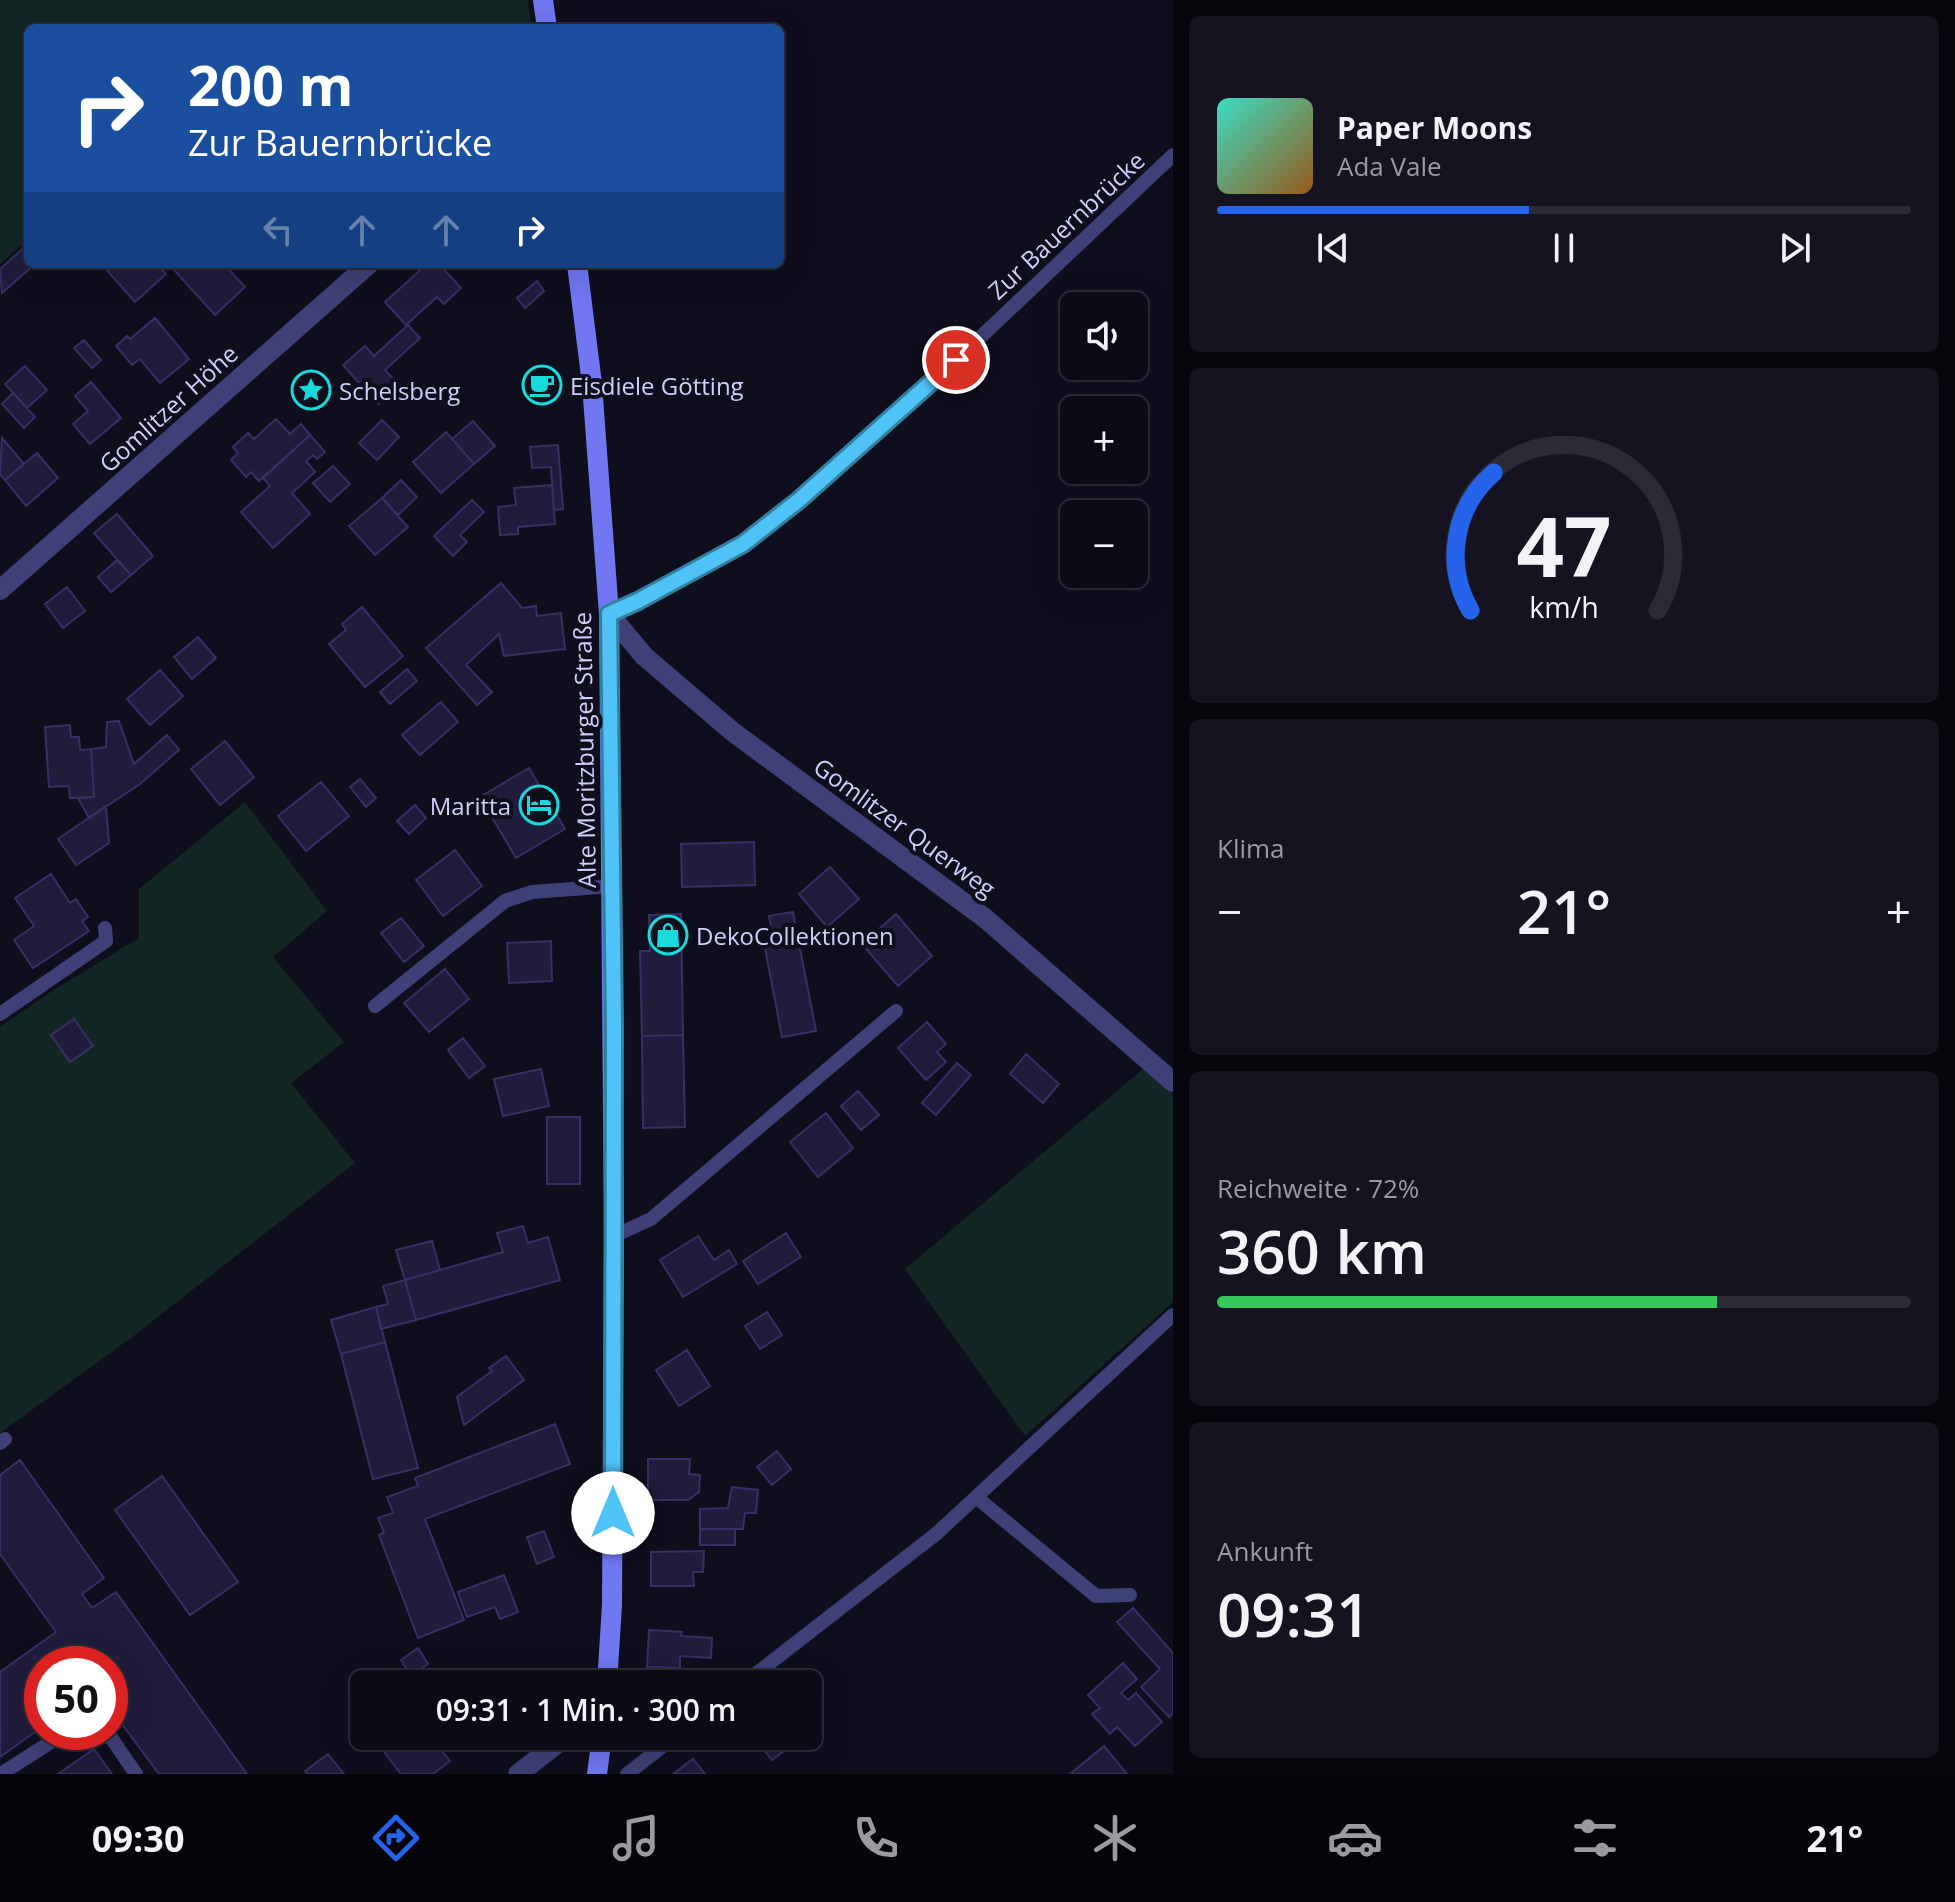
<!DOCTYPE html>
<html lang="de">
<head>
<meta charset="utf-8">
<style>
	body { margin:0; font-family:"Open Sans",sans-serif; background:#14131f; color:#f1f3f6; height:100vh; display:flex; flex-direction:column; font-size:30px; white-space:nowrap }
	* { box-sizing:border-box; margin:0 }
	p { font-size:26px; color:#9a9aa1 }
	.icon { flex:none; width:44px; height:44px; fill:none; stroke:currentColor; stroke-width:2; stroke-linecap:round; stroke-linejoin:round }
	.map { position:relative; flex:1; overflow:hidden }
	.side { display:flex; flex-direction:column; gap:16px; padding:16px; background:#06060c; width:782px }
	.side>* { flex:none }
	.hud { position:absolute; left:24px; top:24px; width:760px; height:244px; border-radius:12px; box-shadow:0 8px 32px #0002,0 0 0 2px #2b2b35; background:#1a4fa0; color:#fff; overflow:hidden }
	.fabs { position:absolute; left:1060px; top:292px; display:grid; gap:16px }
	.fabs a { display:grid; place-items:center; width:88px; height:88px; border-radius:12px; background:#0b0a16; box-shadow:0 8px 32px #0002,0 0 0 2px #2b2b35; font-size:40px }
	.speed { position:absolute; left:24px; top:1646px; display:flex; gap:16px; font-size:40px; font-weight:700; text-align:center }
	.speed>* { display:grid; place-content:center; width:104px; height:104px; border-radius:50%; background:#0b0a16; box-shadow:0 8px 32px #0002,0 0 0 2px #2b2b35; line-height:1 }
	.speed .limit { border:12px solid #d22; background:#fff; color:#111 }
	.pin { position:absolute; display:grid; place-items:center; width:68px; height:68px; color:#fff; margin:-34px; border:4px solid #fff; border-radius:50%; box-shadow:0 2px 8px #0007 }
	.me { position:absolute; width:88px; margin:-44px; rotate:0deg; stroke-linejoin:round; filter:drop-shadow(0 0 6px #0008) }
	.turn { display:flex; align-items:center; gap:28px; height:168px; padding:0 32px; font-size:36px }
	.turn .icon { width:104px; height:104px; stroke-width:2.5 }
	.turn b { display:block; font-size:56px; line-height:68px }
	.lanes { display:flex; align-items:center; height:76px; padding:0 32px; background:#0003; justify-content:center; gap:40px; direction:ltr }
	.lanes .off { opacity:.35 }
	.big { font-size:60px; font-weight:600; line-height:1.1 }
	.side .widget { flex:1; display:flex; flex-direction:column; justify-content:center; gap:12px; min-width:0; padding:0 28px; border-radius:12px; background:#14131f }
	.side .dial { align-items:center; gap:0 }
	.dial svg { height:208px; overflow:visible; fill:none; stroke:#2b2b35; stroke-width:7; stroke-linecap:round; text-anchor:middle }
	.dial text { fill:#f1f3f6; stroke:none }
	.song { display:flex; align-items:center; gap:24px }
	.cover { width:96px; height:96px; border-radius:12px; background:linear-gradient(135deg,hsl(170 70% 55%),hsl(30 70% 35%)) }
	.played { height:8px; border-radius:4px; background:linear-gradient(90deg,#2563eb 45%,#2b2b35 45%) }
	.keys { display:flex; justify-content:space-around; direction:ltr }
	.heat { display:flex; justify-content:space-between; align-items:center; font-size:44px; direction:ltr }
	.charge { height:12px; border-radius:6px; background:linear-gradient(90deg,#34c759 72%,#2b2b35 0) }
	.trip { position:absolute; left:350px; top:1670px; width:472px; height:80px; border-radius:12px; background:#0b0a16; box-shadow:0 8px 32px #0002,0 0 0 2px #2b2b35; font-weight:600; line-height:80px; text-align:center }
	.menu { display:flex; height:128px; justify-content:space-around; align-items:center; background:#040409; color:#9a9aa1 }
	.menu .icon { width:56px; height:56px }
	.menu .active { color:#2563eb }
	.menu b { font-size:36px; color:#f1f3f6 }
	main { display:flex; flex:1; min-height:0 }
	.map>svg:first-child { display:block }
</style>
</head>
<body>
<main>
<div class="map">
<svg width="1173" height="1774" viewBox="0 0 1173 1774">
	<rect width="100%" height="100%" fill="#0f0e1d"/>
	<!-- green -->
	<path fill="#122624" d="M 0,0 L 528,0 L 531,28 L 28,28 L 28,240 L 0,264 Z
		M 245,802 L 327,911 L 273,957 L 344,1042 L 291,1083 L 355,1163 L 131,1338 L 0,1433 L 0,1027 L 52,991 L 139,938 L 139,889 Z
		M 1143,1069 L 1173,1093 L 1173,1302 L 1025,1436 L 905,1269 Z"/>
	<!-- building -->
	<path fill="#201c3c" stroke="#363065" stroke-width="2" d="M 28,244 L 28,264 L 35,264 L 2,293 L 0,269 Z
		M 108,264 L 157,264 L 166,274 L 135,302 L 104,267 Z
		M 180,264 L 224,264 L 245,287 L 215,315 L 174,270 Z
		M 427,264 L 439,264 L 461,288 L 444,304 L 437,297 L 406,325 L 385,302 Z
		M 537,281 L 544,291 L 525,308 L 517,298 Z
		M 155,318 L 189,359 L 160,383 L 140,359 L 132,365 L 116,346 L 127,336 L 130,339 Z
		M 408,325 L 420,338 L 385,370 L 399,385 L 378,404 L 343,365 L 365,346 L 374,356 Z
		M 84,340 L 101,360 L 92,368 L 74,348 Z
		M 25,366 L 47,390 L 27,408 L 5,384 Z
		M 91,382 L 121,418 L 90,444 L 73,424 L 88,411 L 75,396 Z
		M 13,393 L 35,417 L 24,428 L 2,404 Z
		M 276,419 L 290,434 L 301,424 L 310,435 L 259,481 L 251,472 L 246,477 L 231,460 L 238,453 L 233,447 L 248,433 L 254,439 Z
		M 382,420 L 399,437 L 377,460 L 359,443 Z
		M 473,421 L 495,446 L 474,464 L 452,439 Z
		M 446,432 L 474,464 L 441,493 L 413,462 Z
		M 310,435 L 325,452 L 317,459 L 313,455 L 306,461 L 315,472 L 292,493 L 310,514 L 273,548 L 241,512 L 270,486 L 263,478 Z
		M 2,438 L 24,464 L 5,480 L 0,474 Z
		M 558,445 L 563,509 L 554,510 L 551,467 L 532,468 L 530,447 Z
		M 37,453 L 58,478 L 26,506 L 5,480 Z
		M 333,466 L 350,484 L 330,502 L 313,483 Z
		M 401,480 L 417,497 L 398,515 L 382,498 Z
		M 552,485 L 555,524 L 518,527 L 518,534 L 500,535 L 498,507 L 516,505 L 514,488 Z
		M 382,498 L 408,527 L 375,555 L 349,526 Z
		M 472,500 L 484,512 L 460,535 L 467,542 L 453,556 L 434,536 Z
		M 117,514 L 153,556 L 131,575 L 94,533 Z
		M 117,560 L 131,575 L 111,592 L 98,577 Z
		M 501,583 L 522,608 L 536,606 L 537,616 L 561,613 L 565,649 L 504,656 L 499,634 L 466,665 L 492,692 L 477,705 L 426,648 Z
		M 67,587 L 85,611 L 63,628 L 45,604 Z
		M 362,607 L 403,656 L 365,687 L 329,644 L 346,630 L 342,624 Z
		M 198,637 L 216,658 L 192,679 L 174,657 Z
		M 407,669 L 417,681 L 390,704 L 380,692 Z
		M 160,670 L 183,696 L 150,725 L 127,699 Z
		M 441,702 L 458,722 L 420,755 L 402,735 Z
		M 119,721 L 134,764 L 167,735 L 179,750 L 140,784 L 89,818 L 78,798 L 94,797 L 91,749 L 106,747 L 107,722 Z
		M 70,725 L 71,737 L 79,737 L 80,750 L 91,749 L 94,797 L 70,798 L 69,786 L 49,787 L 45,727 Z
		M 225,741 L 254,777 L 220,805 L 191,769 Z
		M 529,768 L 565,829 L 516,858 L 480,797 Z
		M 360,779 L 376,798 L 366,807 L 350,787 Z
		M 321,782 L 349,816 L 306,851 L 278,816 Z
		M 415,805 L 426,818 L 409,834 L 397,821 Z
		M 106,806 L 109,843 L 76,865 L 58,839 Z
		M 754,842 L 755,885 L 682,887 L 681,844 Z
		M 455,850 L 482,886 L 443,916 L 416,880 Z
		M 830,867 L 859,899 L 827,927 L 799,894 Z
		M 51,874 L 70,903 L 76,899 L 88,917 L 82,921 L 89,931 L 33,968 L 14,940 L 34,926 L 15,898 Z
		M 793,912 L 816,1031 L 782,1037 L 765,948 L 775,946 L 769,916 Z
		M 681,914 L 683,1035 L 642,1036 L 640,951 L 650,951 L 649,915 Z
		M 896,914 L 932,956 L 898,986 L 862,944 Z
		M 401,918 L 424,946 L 404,962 L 381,933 Z
		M 551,941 L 552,981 L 509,983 L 507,943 Z
		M 445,969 L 469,999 L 429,1032 L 404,1003 Z
		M 74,1019 L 93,1046 L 70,1062 L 51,1035 Z
		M 927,1022 L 946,1044 L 937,1052 L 946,1062 L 926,1080 L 898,1048 Z
		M 683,1035 L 685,1127 L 643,1128 L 642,1036 Z
		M 463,1038 L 485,1066 L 469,1078 L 448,1050 Z
		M 1026,1054 L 1059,1084 L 1043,1103 L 1010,1074 Z
		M 957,1063 L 971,1075 L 936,1115 L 922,1103 Z
		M 541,1069 L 549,1106 L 503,1116 L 494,1079 Z
		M 858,1091 L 879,1115 L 861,1130 L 841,1106 Z
		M 826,1113 L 853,1148 L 818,1177 L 790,1142 Z
		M 547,1117 L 580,1117 L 580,1184 L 547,1184 Z
		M 523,1226 L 528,1243 L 548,1237 L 560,1280 L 416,1320 L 405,1280 L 503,1252 L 497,1233 Z
		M 786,1233 L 801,1257 L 758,1284 L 743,1261 Z
		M 698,1236 L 714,1260 L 729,1250 L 737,1264 L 683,1297 L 660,1260 Z
		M 432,1241 L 440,1270 L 405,1280 L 396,1250 Z
		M 405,1280 L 416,1320 L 381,1329 L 376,1307 L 388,1304 L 383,1286 Z
		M 376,1307 L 385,1342 L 341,1354 L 331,1320 Z
		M 767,1312 L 782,1335 L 760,1349 L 745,1326 Z
		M 385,1342 L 418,1468 L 373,1479 L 341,1354 Z
		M 687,1350 L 710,1386 L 679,1406 L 656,1370 Z
		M 506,1356 L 524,1380 L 464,1425 L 457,1397 L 492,1371 L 489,1368 Z
		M 555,1424 L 570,1464 L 425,1519 L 464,1620 L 418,1638 L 379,1535 L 384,1533 L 378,1518 L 393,1513 L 387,1497 L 418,1486 L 415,1478 Z
		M 777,1451 L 791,1469 L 772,1485 L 757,1467 Z
		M 648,1459 L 690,1459 L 689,1474 L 700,1475 L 699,1492 L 688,1500 L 648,1500 Z
		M 20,1460 L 104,1578 L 82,1594 L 92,1608 L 116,1592 L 247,1774 L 159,1774 L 110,1708 L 110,1664 L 42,1664 L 42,1727 L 0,1757 L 0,1672 L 56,1632 L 0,1554 L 0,1475 Z
		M 162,1476 L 238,1582 L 190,1615 L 115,1510 Z
		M 732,1487 L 758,1490 L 756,1513 L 745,1513 L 743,1529 L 700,1529 L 700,1509 L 728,1508 Z
		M 700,1529 L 735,1529 L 735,1545 L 700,1545 Z
		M 544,1531 L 554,1557 L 537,1564 L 527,1537 Z
		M 704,1551 L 703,1572 L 693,1572 L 694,1586 L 651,1586 L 651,1552 Z
		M 504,1575 L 518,1612 L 500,1619 L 495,1607 L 467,1617 L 458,1592 Z
		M 1133,1608 L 1173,1653 L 1173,1713 L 1169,1717 L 1141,1687 L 1160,1669 L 1117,1622 Z
		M 649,1630 L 682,1632 L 681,1636 L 712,1638 L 711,1658 L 680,1656 L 680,1669 L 647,1667 Z
		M 418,1648 L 428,1664 L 411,1676 L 401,1660 Z
		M 1123,1663 L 1137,1679 L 1121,1693 L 1128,1700 L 1136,1693 L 1162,1722 L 1135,1746 L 1117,1727 L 1110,1734 L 1092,1714 L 1100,1708 L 1088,1695 Z
		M 660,1667 L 687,1669 L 686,1684 L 659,1684 Z
		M 808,1703 L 822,1722 L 808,1733 Z
		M 372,1736 L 407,1736 L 409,1738 L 430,1736 L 450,1761 L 433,1774 L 401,1774 Z
		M 753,1736 L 804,1736 L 772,1760 Z
		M 1104,1746 L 1127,1774 L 1070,1774 Z
		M 94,1749 L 112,1774 L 58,1774 Z
		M 328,1754 L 344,1774 L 308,1774 L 305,1771 Z
		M 693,1759 L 705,1774 L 673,1774 Z"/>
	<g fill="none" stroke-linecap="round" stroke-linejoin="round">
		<!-- service -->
		<path stroke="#3e4077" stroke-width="14" d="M 609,614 L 709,564 L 743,544 L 776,519 L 912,402 L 1173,155
			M 375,1006 L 505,901 L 532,892 L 613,886
			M 0,1014 L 106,941 L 105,928
			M 614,1236 L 651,1219 L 896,1011
			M 0,1443 L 5,1439
			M 976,1497 L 1096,1596 L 1130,1595
			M 743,1684 L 936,1534 L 1173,1315
			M 101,1732 L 112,1739 L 136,1774
			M 1,1774 L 57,1738 L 76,1732
			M 627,1774 L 676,1736"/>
		<!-- minor -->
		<path stroke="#3e4077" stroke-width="20" d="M 0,590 L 369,264
			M 609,614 L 644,656 L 733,732 L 986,919 L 1173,1082
			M 518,1774 L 567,1736"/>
		<!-- secondary -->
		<path stroke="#7077f0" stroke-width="20" d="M 543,0 L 547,28
			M 577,264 L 592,384 L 609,614 L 614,1236 L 612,1605 L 607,1684
			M 597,1774 L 602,1736"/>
	</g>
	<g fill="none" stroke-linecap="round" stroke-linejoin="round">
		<defs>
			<path id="route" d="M 613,1513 L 614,1028 L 609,614 L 638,601 L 743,544 L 799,500 L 956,360"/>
		</defs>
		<!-- route casing -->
		<use href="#route" stroke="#337fa1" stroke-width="20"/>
		<!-- route -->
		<use href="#route" stroke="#4fc3f7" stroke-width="14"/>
	</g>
	<!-- icons -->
	<defs>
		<symbol id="cafe-ring" viewBox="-11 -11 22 22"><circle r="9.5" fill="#0f0e1d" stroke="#17dadd" stroke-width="1.5"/><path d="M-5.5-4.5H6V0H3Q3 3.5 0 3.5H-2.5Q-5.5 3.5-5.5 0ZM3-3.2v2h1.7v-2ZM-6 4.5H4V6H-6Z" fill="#17dadd"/></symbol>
		<symbol id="sight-ring" viewBox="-11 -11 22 22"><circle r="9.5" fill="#0f0e1d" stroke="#17dadd" stroke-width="1.5"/><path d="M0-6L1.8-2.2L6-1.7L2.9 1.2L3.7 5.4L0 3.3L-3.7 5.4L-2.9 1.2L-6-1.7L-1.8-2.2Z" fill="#17dadd"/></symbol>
		<symbol id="hotel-ring" viewBox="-11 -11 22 22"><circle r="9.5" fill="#0f0e1d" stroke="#17dadd" stroke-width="1.5"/><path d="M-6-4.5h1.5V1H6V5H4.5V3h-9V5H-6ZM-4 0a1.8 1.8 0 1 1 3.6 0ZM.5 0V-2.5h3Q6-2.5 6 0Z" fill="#17dadd"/></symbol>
		<symbol id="shop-ring" viewBox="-11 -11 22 22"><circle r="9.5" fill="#0f0e1d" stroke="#17dadd" stroke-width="1.5"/><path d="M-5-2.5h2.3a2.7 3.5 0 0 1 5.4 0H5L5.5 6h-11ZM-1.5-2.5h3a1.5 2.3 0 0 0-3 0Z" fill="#17dadd"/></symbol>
	</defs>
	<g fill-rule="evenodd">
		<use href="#cafe-ring" x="520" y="363" width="44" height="44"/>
		<use href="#sight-ring" x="289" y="368" width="44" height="44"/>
		<use href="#hotel-ring" x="517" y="783" width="44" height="44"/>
		<use href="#shop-ring" x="646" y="913" width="44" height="44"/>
	</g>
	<g text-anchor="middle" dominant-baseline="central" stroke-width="8" stroke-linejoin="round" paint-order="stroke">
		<!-- street labels -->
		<g font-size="24" fill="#d0cffa" stroke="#0f0e1d">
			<text transform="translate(1066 225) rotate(-43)">Zur Bauernbrücke</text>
			<text transform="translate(168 408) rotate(-42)">Gomlitzer Höhe</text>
			<text transform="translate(584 750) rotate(-91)">Alte Moritzburger Straße</text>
			<text transform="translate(905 827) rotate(36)">Gomlitzer Querweg</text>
		</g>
		<!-- poi labels -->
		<g font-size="24" fill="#d0cffa" stroke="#0f0e1d" text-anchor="start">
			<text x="570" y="385">Eisdiele Götting</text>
			<text x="339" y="390">Schelsberg</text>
			<text x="511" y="805" text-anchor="end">Maritta</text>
			<text x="696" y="935">DekoCollektionen</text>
		</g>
	</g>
</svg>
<div class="fabs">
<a><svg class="icon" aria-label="sound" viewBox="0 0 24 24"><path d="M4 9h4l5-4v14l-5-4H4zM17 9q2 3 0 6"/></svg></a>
<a>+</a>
<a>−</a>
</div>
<div class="speed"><div class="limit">50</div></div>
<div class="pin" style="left:956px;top:360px;background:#d93025"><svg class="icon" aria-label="arrive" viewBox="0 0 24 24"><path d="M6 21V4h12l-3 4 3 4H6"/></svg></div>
<svg class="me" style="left:613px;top:1513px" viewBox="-20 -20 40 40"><circle r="19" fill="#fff"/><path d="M0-13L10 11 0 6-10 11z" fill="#4fc3f7"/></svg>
<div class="trip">09:31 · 1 Min. · 300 m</div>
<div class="hud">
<div class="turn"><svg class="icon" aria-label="right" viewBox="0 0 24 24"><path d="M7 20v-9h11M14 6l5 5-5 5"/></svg><div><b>200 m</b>Zur Bauernbrücke</div></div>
<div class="lanes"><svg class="icon off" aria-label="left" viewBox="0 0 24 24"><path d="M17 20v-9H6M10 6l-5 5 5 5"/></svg><svg class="icon off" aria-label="ahead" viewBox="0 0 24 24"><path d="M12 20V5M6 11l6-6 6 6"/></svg><svg class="icon off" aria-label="ahead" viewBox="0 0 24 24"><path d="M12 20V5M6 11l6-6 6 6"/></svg><svg class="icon" aria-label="right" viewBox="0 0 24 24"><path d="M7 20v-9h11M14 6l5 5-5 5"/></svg></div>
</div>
</div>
<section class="side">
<div class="widget">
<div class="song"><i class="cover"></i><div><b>Paper Moons</b><p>Ada Vale</p></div></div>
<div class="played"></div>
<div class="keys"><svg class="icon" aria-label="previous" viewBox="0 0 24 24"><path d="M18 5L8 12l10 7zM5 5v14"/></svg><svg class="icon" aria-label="pause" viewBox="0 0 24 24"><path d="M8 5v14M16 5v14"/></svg><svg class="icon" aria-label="next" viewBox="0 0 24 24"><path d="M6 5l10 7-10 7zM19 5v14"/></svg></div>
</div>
<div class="widget dial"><svg viewBox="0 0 100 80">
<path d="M14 69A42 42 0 1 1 86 69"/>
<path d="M14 69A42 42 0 0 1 23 16" stroke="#2563eb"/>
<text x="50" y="56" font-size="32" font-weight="700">47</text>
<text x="50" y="72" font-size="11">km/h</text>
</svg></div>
<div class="widget"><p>Klima</p>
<div class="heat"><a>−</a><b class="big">21°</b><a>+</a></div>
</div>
<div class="widget"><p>Reichweite · 72%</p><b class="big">360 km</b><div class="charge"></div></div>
<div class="widget"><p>Ankunft</p><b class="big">09:31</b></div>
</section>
</main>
<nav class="menu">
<b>09:30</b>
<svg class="icon active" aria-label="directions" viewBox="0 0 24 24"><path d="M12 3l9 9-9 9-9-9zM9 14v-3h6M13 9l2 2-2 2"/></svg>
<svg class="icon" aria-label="music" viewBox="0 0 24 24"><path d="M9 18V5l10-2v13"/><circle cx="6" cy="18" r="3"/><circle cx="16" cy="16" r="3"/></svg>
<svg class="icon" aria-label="phone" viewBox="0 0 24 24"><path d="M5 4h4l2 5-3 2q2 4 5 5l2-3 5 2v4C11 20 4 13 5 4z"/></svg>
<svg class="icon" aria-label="climate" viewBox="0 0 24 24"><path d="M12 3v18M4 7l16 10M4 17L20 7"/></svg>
<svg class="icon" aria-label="car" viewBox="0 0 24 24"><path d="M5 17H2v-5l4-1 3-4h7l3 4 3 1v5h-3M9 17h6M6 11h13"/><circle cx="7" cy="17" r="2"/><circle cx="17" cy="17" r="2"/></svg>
<svg class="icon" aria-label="filters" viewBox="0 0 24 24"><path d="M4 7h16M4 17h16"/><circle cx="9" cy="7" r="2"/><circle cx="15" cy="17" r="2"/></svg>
<b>21°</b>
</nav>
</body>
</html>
